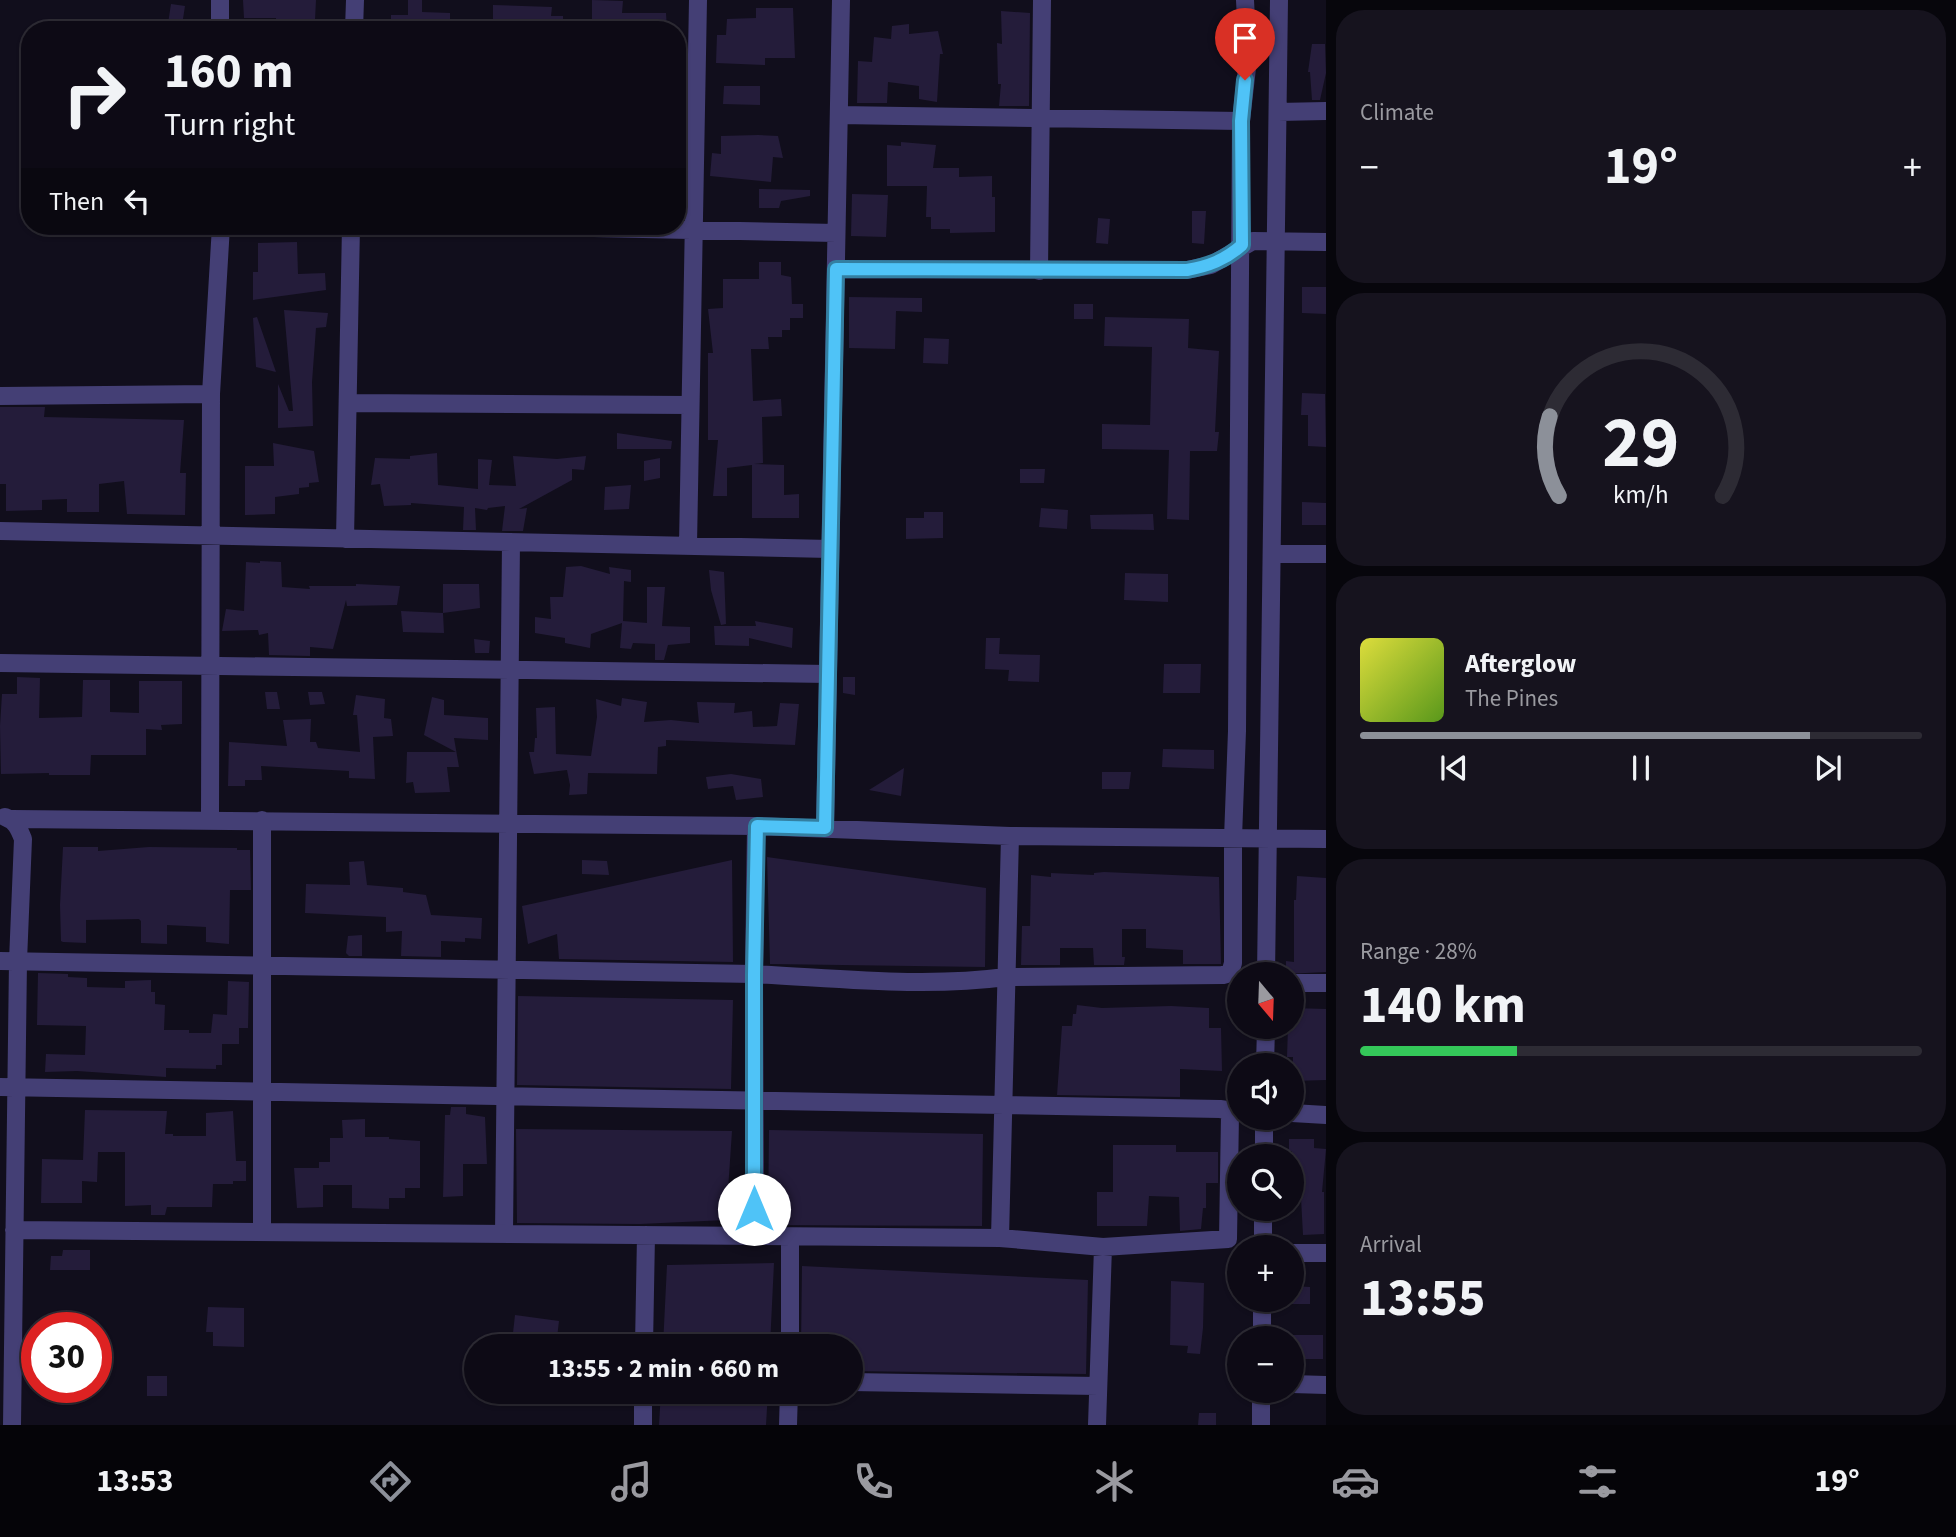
<!DOCTYPE html>
<html lang="en">
<head>
<meta charset="utf-8">
<style>
	body { margin:0; font-family:"Source Sans 3",sans-serif; background:#16131e; color:#f1f3f6; height:100vh; display:flex; flex-direction:column; font-size:26px; white-space:nowrap }
	* { box-sizing:border-box; margin:0 }
	p { font-size:23px; color:#9a9aa0 }
	.icon { flex:none; width:38px; height:38px; fill:none; stroke:currentColor; stroke-width:2; stroke-linecap:round; stroke-linejoin:round }
	.map { position:relative; flex:1; overflow:hidden }
	.details { display:flex; flex-direction:column; gap:10px; padding:10px; background:#07060c; width:630px }
	.details>* { flex:none }
	.banner { position:absolute; left:21px; top:21px; width:665px; height:214px; border-radius:28px; box-shadow:0 2px 5px #0004,0 0 0 2px #2d2b34; background:#0d0a15; color:#f1f3f6; overflow:hidden }
	.needle { width:46px; rotate:161deg }
	.tools { position:absolute; left:1227px; top:962px; display:grid; gap:14px }
	.tools a { display:grid; place-items:center; width:77px; height:77px; border-radius:50%; background:#0d0a15; box-shadow:0 2px 5px #0004,0 0 0 2px #2d2b34; font-size:35px }
	.speed { position:absolute; left:21px; top:1312px; display:flex; gap:14px; font-size:35px; font-weight:700; text-align:center }
	.speed>* { display:grid; place-content:center; width:91px; height:91px; border-radius:50%; background:#0d0a15; box-shadow:0 2px 5px #0004,0 0 0 2px #2d2b34; line-height:1 }
	.speed .limit { border:10px solid #d22; background:#fff; color:#111 }
	.pin { position:absolute; display:grid; place-items:center; width:60px; height:60px; color:#fff; margin:-72px -30px; border-radius:50% 50% 50% 0; rotate:-45deg; box-shadow:0 0 7px #0007 }
	.pin .icon { rotate:45deg }
	.me { position:absolute; width:77px; margin:-38px; rotate:0deg; stroke-linejoin:round; filter:drop-shadow(0 0 5px #0008) }
	.turn { display:flex; align-items:center; gap:24px; height:147px; padding:0 28px; font-size:32px }
	.turn .icon { width:91px; height:91px; stroke-width:2.5 }
	.turn b { display:block; font-size:49px; line-height:60px }
	.then { display:flex; align-items:center; height:66px; padding:0 28px; background:#0003; gap:14px; font-size:26px }
	.big { font-size:52px; font-weight:700; line-height:1.1 }
	.details .card { flex:1; display:flex; flex-direction:column; justify-content:center; gap:10px; min-width:0; padding:0 24px; border-radius:28px; background:#16131e }
	.details .dial { align-items:center; gap:0 }
	.dial svg { height:182px; overflow:visible; fill:none; stroke:#2d2b34; stroke-width:7; stroke-linecap:round; text-anchor:middle }
	.dial text { fill:#f1f3f6; stroke:none }
	.song { display:flex; align-items:center; gap:21px }
	.cover { width:84px; height:84px; border-radius:10px; background:linear-gradient(135deg,hsl(60 70% 55%),hsl(90 70% 35%)) }
	.played { height:7px; border-radius:4px; background:linear-gradient(90deg,#8c9099 80%,#2d2b34 80%) }
	.keys { display:flex; justify-content:space-around; direction:ltr }
	.heat { display:flex; justify-content:space-between; align-items:center; font-size:38px; direction:ltr }
	.charge { height:10px; border-radius:5px; background:linear-gradient(90deg,#34c759 28%,#2d2b34 0) }
	.trip { position:absolute; left:464px; top:1334px; width:399px; height:70px; border-radius:35px; background:#0d0a15; box-shadow:0 2px 5px #0004,0 0 0 2px #2d2b34; font-weight:700; line-height:70px; text-align:center }
	.menu { display:flex; height:112px; justify-content:space-around; align-items:center; background:#050408; color:#9a9aa0 }
	.menu .icon { width:49px; height:49px }
	.menu .current { color:#8c9099 }
	.menu b { font-size:32px; color:#f1f3f6 }
	main { display:flex; flex:1; min-height:0 }
	.map>svg:first-child { display:block }
</style>
</head>
<body>
<main>
<div class="map">
<svg width="1326" height="1425" viewBox="0 0 1326 1425">
	<rect width="100%" height="100%" fill="#110e1c"/>
	<!-- building -->
	<path fill="#241c3a" d="M 243,0 L 316,0 L 315,20 L 308,20 L 308,26 L 276,25 L 276,18 L 244,18 Z
		M 408,0 L 422,0 L 422,12 L 450,13 L 450,30 L 391,30 L 391,15 L 408,15 Z
		M 592,0 L 623,1 L 622,13 L 666,13 L 667,30 L 612,28 L 612,30 L 592,30 Z
		M 171,4 L 185,6 L 183,19 L 208,22 L 207,30 L 167,30 Z
		M 493,5 L 552,7 L 551,16 L 563,16 L 563,30 L 493,30 Z
		M 756,8 L 793,8 L 795,58 L 765,58 L 765,65 L 716,63 L 717,35 L 726,35 L 727,19 L 756,18 Z
		M 1001,11 L 1030,13 L 1029,106 L 999,106 L 1001,84 L 998,84 L 997,43 L 1002,44 Z
		M 909,24 L 909,34 L 938,31 L 943,54 L 940,54 L 937,102 L 919,99 L 919,86 L 888,82 L 887,103 L 857,103 L 858,61 L 872,62 L 874,37 L 891,39 L 892,26 Z
		M 1312,44 L 1325,44 L 1326,73 L 1320,100 L 1312,100 L 1310,72 L 1308,72 Z
		M 724,86 L 760,86 L 760,105 L 723,104 Z
		M 758,135 L 778,136 L 783,158 L 773,157 L 771,182 L 710,176 L 712,153 L 721,154 L 721,136 Z
		M 901,142 L 936,145 L 933,168 L 959,168 L 959,177 L 992,176 L 992,197 L 995,197 L 995,232 L 950,233 L 950,229 L 931,229 L 931,217 L 926,217 L 927,186 L 887,186 L 887,145 L 901,146 Z
		M 759,189 L 810,190 L 810,196 L 781,201 L 779,208 L 759,208 Z
		M 852,194 L 888,195 L 886,237 L 851,236 Z
		M 1192,211 L 1206,211 L 1204,244 L 1192,243 Z
		M 1098,218 L 1110,219 L 1108,244 L 1096,243 Z
		M 297,242 L 298,274 L 325,273 L 326,290 L 253,300 L 253,272 L 258,272 L 258,243 Z
		M 759,262 L 781,262 L 781,275 L 791,277 L 792,304 L 803,304 L 803,318 L 790,318 L 790,330 L 782,330 L 782,337 L 768,337 L 769,349 L 751,349 L 753,401 L 781,399 L 782,416 L 762,417 L 763,463 L 754,464 L 784,465 L 784,495 L 799,494 L 799,518 L 752,518 L 752,465 L 727,468 L 727,496 L 713,496 L 718,440 L 708,440 L 708,353 L 713,353 L 708,309 L 723,308 L 723,279 L 759,279 Z
		M 1302,287 L 1326,287 L 1326,314 L 1302,313 Z
		M 849,297 L 922,298 L 922,312 L 896,311 L 895,349 L 849,348 Z
		M 1074,304 L 1093,304 L 1093,319 L 1074,319 Z
		M 284,310 L 328,313 L 326,327 L 316,328 L 312,382 L 313,426 L 278,428 L 278,384 L 289,411 L 293,411 Z
		M 257,317 L 276,372 L 256,367 L 253,318 Z
		M 1105,317 L 1189,319 L 1188,348 L 1219,351 L 1215,432 L 1219,432 L 1217,451 L 1190,451 L 1189,520 L 1167,519 L 1169,450 L 1102,449 L 1102,424 L 1150,425 L 1152,347 L 1104,346 Z
		M 924,338 L 949,339 L 948,364 L 923,363 Z
		M 1302,393 L 1325,394 L 1326,447 L 1308,446 L 1308,415 L 1301,415 Z
		M 0,407 L 45,407 L 44,417 L 184,420 L 180,473 L 186,473 L 185,515 L 127,514 L 124,481 L 99,484 L 99,512 L 67,512 L 67,499 L 42,500 L 42,510 L 6,511 L 6,484 L 0,484 Z
		M 617,433 L 672,441 L 671,449 L 617,449 Z
		M 273,443 L 314,451 L 319,482 L 309,483 L 309,487 L 299,488 L 299,494 L 275,497 L 275,514 L 245,515 L 245,466 L 274,466 Z
		M 437,453 L 438,485 L 478,489 L 478,459 L 492,460 L 489,485 L 516,486 L 513,456 L 557,459 L 586,456 L 584,470 L 572,469 L 572,480 L 519,509 L 527,508 L 523,531 L 502,531 L 505,506 L 488,508 L 487,510 L 475,508 L 476,530 L 463,530 L 464,507 L 411,503 L 411,505 L 384,506 L 380,484 L 371,485 L 375,458 L 410,459 L 410,456 Z
		M 660,458 L 660,478 L 644,481 L 644,461 Z
		M 1020,469 L 1045,469 L 1044,483 L 1020,483 Z
		M 631,485 L 629,509 L 604,510 L 605,487 Z
		M 1302,502 L 1326,503 L 1326,525 L 1302,525 Z
		M 1041,508 L 1068,510 L 1067,529 L 1039,527 Z
		M 924,512 L 943,512 L 943,538 L 906,539 L 906,518 L 924,518 Z
		M 1153,514 L 1154,530 L 1091,529 L 1090,515 Z
		M 260,561 L 281,562 L 282,587 L 310,589 L 309,586 L 356,586 L 356,584 L 400,586 L 397,605 L 347,606 L 346,600 L 333,649 L 310,647 L 310,656 L 269,655 L 268,633 L 259,635 L 258,630 L 222,631 L 226,609 L 244,611 L 246,562 L 260,563 Z
		M 581,566 L 610,574 L 609,567 L 631,570 L 631,582 L 624,581 L 623,621 L 647,623 L 647,587 L 665,587 L 662,626 L 690,627 L 690,643 L 668,645 L 664,660 L 655,660 L 655,644 L 633,643 L 631,649 L 620,648 L 622,623 L 591,634 L 590,648 L 565,643 L 565,638 L 535,633 L 535,617 L 551,619 L 550,597 L 563,597 L 566,567 Z
		M 709,570 L 724,572 L 726,624 L 721,625 L 711,590 Z
		M 1125,573 L 1168,574 L 1168,602 L 1124,600 Z
		M 443,584 L 479,584 L 480,608 L 443,613 Z
		M 401,611 L 443,613 L 444,633 L 403,632 Z
		M 755,621 L 793,628 L 792,648 L 749,638 L 749,646 L 715,645 L 714,626 L 756,626 Z
		M 986,638 L 1000,638 L 999,654 L 1040,655 L 1039,682 L 1008,681 L 1009,670 L 985,669 Z
		M 474,639 L 490,641 L 489,653 L 475,653 Z
		M 1164,664 L 1201,664 L 1200,693 L 1163,693 Z
		M 17,677 L 40,678 L 39,718 L 82,717 L 83,680 L 110,680 L 110,712 L 139,713 L 139,681 L 182,681 L 182,724 L 161,725 L 162,730 L 146,729 L 146,755 L 91,755 L 90,775 L 49,775 L 49,773 L 1,774 L 0,726 L 2,694 L 17,694 Z
		M 843,677 L 855,677 L 855,695 L 843,693 Z
		M 265,692 L 277,692 L 280,709 L 267,709 Z
		M 308,692 L 322,692 L 325,704 L 310,705 Z
		M 356,695 L 385,699 L 384,718 L 391,719 L 393,736 L 373,737 L 375,779 L 349,778 L 349,771 L 261,766 L 262,780 L 245,780 L 245,786 L 228,786 L 229,742 L 287,746 L 283,720 L 311,719 L 310,742 L 316,742 L 318,748 L 360,752 L 357,715 L 353,715 Z
		M 432,697 L 444,700 L 444,715 L 488,718 L 488,740 L 454,738 L 459,767 L 447,767 L 450,792 L 415,793 L 413,782 L 406,783 L 407,752 L 456,752 L 424,735 Z
		M 622,698 L 647,702 L 644,722 L 671,720 L 699,723 L 697,702 L 735,703 L 734,713 L 752,711 L 753,727 L 777,726 L 780,703 L 799,704 L 795,745 L 666,740 L 666,746 L 658,747 L 657,774 L 588,773 L 587,794 L 569,795 L 570,785 L 567,770 L 534,774 L 529,752 L 534,752 L 535,738 L 537,738 L 536,708 L 555,707 L 556,754 L 591,756 L 597,717 L 596,699 L 621,706 Z
		M 1163,749 L 1214,750 L 1214,769 L 1162,767 Z
		M 904,768 L 901,796 L 869,790 Z
		M 1102,772 L 1131,772 L 1129,789 L 1102,789 Z
		M 731,774 L 761,779 L 763,797 L 736,800 L 733,786 L 708,789 L 706,777 Z
		M 63,847 L 98,847 L 98,851 L 149,847 L 237,848 L 237,850 L 250,850 L 251,890 L 230,890 L 229,944 L 206,942 L 206,927 L 167,925 L 167,944 L 141,943 L 141,921 L 139,919 L 86,920 L 86,943 L 63,942 L 61,941 L 60,905 Z
		M 767,857 L 986,888 L 985,967 L 770,964 Z
		M 582,860 L 607,861 L 609,875 L 582,874 Z
		M 732,860 L 733,962 L 559,959 L 557,934 L 528,944 L 522,906 Z
		M 364,861 L 367,885 L 403,888 L 403,892 L 426,895 L 431,915 L 482,918 L 481,939 L 465,938 L 465,942 L 441,941 L 441,957 L 401,956 L 402,931 L 386,932 L 386,917 L 305,913 L 306,884 L 350,885 L 349,862 Z
		M 1104,872 L 1219,877 L 1221,964 L 1183,964 L 1183,950 L 1146,948 L 1146,929 L 1122,929 L 1122,957 L 1125,957 L 1124,965 L 1094,965 L 1093,948 L 1060,948 L 1060,965 L 1021,965 L 1022,926 L 1030,926 L 1031,875 L 1051,877 L 1051,873 L 1094,875 L 1094,873 Z
		M 1297,876 L 1326,878 L 1326,972 L 1286,974 L 1286,961 L 1294,962 L 1294,900 L 1296,900 Z
		M 362,935 L 362,956 L 349,956 L 346,953 L 348,936 Z
		M 38,973 L 68,974 L 68,977 L 87,978 L 87,987 L 125,988 L 125,981 L 151,980 L 151,992 L 155,992 L 155,1004 L 165,1005 L 164,1030 L 189,1030 L 189,1033 L 211,1033 L 213,1014 L 227,1015 L 228,981 L 249,982 L 248,1028 L 239,1028 L 239,1044 L 222,1044 L 222,1065 L 216,1065 L 216,1069 L 166,1068 L 166,1077 L 77,1071 L 45,1072 L 46,1054 L 85,1055 L 86,1026 L 37,1025 Z
		M 518,996 L 733,1000 L 731,1089 L 517,1085 Z
		M 1077,1005 L 1102,1008 L 1171,1006 L 1209,1008 L 1209,1028 L 1221,1028 L 1222,1071 L 1180,1069 L 1180,1097 L 1057,1095 L 1062,1026 L 1072,1026 L 1073,1014 L 1076,1014 Z
		M 1292,1008 L 1326,1009 L 1326,1080 L 1292,1081 L 1293,1057 L 1287,1057 L 1288,1027 L 1292,1027 Z
		M 451,1107 L 466,1107 L 466,1114 L 485,1117 L 487,1164 L 463,1164 L 463,1196 L 443,1197 L 445,1115 L 450,1115 Z
		M 85,1110 L 167,1111 L 165,1134 L 173,1134 L 173,1136 L 206,1136 L 206,1113 L 233,1111 L 236,1161 L 246,1161 L 246,1181 L 233,1181 L 233,1184 L 213,1184 L 212,1207 L 167,1207 L 165,1215 L 151,1215 L 151,1205 L 125,1206 L 125,1152 L 98,1152 L 97,1182 L 82,1181 L 82,1203 L 41,1203 L 42,1159 L 83,1160 Z
		M 365,1119 L 365,1137 L 389,1137 L 389,1139 L 420,1141 L 420,1188 L 405,1188 L 405,1198 L 389,1198 L 389,1209 L 352,1208 L 352,1185 L 323,1185 L 323,1207 L 297,1208 L 294,1168 L 319,1168 L 319,1162 L 330,1162 L 330,1138 L 343,1138 L 342,1120 Z
		M 516,1129 L 732,1131 L 726,1220 L 640,1224 L 517,1223 Z
		M 769,1130 L 983,1134 L 982,1226 L 768,1225 Z
		M 1289,1139 L 1314,1139 L 1314,1148 L 1326,1149 L 1322,1192 L 1324,1192 L 1324,1234 L 1303,1235 L 1301,1198 L 1292,1198 L 1292,1151 L 1289,1152 Z
		M 1113,1145 L 1176,1145 L 1176,1152 L 1218,1152 L 1218,1183 L 1206,1183 L 1206,1208 L 1203,1208 L 1201,1229 L 1180,1231 L 1179,1197 L 1149,1196 L 1147,1226 L 1097,1226 L 1097,1192 L 1113,1192 Z
		M 63,1250 L 90,1250 L 90,1270 L 50,1270 L 51,1256 L 62,1256 Z
		M 774,1263 L 770,1346 L 663,1346 L 667,1265 Z
		M 802,1266 L 1088,1280 L 1086,1374 L 850,1371 L 850,1346 L 801,1346 Z
		M 1171,1281 L 1204,1283 L 1203,1328 L 1200,1354 L 1187,1353 L 1188,1346 L 1170,1345 Z
		M 1292,1286 L 1310,1287 L 1310,1304 L 1292,1304 Z
		M 208,1307 L 244,1308 L 244,1347 L 213,1346 L 213,1332 L 206,1332 Z
		M 515,1315 L 559,1321 L 556,1346 L 512,1342 Z
		M 1292,1335 L 1323,1335 L 1323,1359 L 1292,1359 Z
		M 147,1376 L 167,1376 L 167,1396 L 147,1396 Z
		M 661,1391 L 768,1391 L 766,1425 L 659,1425 Z
		M 1199,1413 L 1216,1413 L 1216,1425 L 1198,1425 Z"/>
	<g fill="none" stroke-linecap="round" stroke-linejoin="round">
		<!-- minor -->
		<path stroke="#443f75" stroke-width="18" d="M 220,0 L 220,30
			M 354,30 L 355,0
			M 1278,112 L 1326,111
			M 839,115 L 1241,121
			M 497,226 L 836,233
			M 836,269 L 1187,270 L 1211,265 L 1253,241 L 1326,242
			M 1039,271 L 1042,0
			M 0,396 L 211,394
			M 348,403 L 690,405
			M 0,531 L 830,549
			M 345,539 L 351,226
			M 688,545 L 698,0
			M 1272,554 L 1326,554
			M 0,663 L 828,674
			M 5,817 C 16,821 19,829 23,839 L 18,961 L 12,1425
			M 12,819 L 756,826 L 1010,836 L 1326,839
			M 210,820 L 211,394 L 221,226
			M 825,828 L 841,0
			M 0,961 L 754,974 C 837,978 923,988 1006,977 L 1223,975 L 1230,973 L 1233,963 L 1233,838 L 1237,731 L 1241,121 L 1248,59 L 1245,0
			M 1266,975 L 1279,0
			M 1292,983 L 1326,983
			M 1265,1066 L 1266,1027
			M 0,1087 L 1220,1109 L 1227,1110 L 1230,1114 L 1228,1239 L 1103,1247 L 1000,1238 L 14,1230
			M 1292,1113 L 1326,1115
			M 1264,1157 L 1264,1118
			M 262,1232 L 262,820
			M 504,1234 L 511,542
			M 755,1236 L 754,974 L 756,826
			M 1000,1238 L 1010,836
			M 1263,1248 L 1263,1209
			M 1292,1253 L 1326,1253
			M 1262,1339 L 1262,1300
			M 644,1346 L 646,1235
			M 790,1346 L 790,1237
			M 850,1382 L 1098,1386
			M 1292,1384 L 1326,1385
			M 643,1425 L 643,1391
			M 788,1425 L 789,1391
			M 1097,1425 L 1103,1247
			M 1261,1425 L 1261,1391"/>
	</g>
	<g fill="none" stroke-linecap="round" stroke-linejoin="round">
		<defs>
			<path id="route" d="M 754,1209 L 754,974 L 757,826 L 825,828 L 836,269 L 1187,270 C 1209,266 1225,260 1242,245 L 1241,121 L 1245,80"/>
		</defs>
		<!-- route casing -->
		<use href="#route" stroke="#337fa1" stroke-width="18"/>
		<!-- route -->
		<use href="#route" stroke="#4fc3f7" stroke-width="12"/>
	</g>
</svg>
<div class="tools">
<a><svg class="needle" viewBox="-14 -14 28 28"><path d="M0-13l5 13h-10z" fill="#e53935"/><path d="M0 13l5-13h-10z" fill="#9a9aa0"/></svg></a>
<a><svg class="icon" aria-label="sound" viewBox="0 0 24 24"><path d="M4 9h4l5-4v14l-5-4H4zM17 9q2 3 0 6"/></svg></a>
<a><svg class="icon" aria-label="search" viewBox="0 0 24 24"><circle cx="10" cy="10" r="6"/><path d="M15 15l6 6"/></svg></a>
<a>+</a>
<a>−</a>
</div>
<div class="speed"><div class="limit">30</div></div>
<div class="pin" style="left:1245px;top:80px;background:#d93025"><svg class="icon" aria-label="arrive" viewBox="0 0 24 24"><path d="M6 21V4h12l-3 4 3 4H6"/></svg></div>
<svg class="me" style="left:754px;top:1209px" viewBox="-20 -20 40 40"><circle r="19" fill="#fff"/><path d="M0-13L10 11 0 6-10 11z" fill="#4fc3f7"/></svg>
<div class="trip">13:55 · 2 min · 660 m</div>
<div class="banner">
<div class="turn"><svg class="icon" aria-label="right" viewBox="0 0 24 24"><path d="M7 20v-9h11M14 6l5 5-5 5"/></svg><div><b>160 m</b>Turn right</div></div>
<div class="then">Then<svg class="icon" aria-label="left" viewBox="0 0 24 24"><path d="M17 20v-9H6M10 6l-5 5 5 5"/></svg></div>
</div>
</div>
<section class="details">
<div class="card"><p>Climate</p>
<div class="heat"><a>−</a><b class="big">19°</b><a>+</a></div>
</div>
<div class="card dial"><svg viewBox="0 0 100 80">
<path d="M14 69A42 42 0 1 1 86 69"/>
<path d="M14 69A42 42 0 0 1 10 34" stroke="#8c9099"/>
<text x="50" y="56" font-size="32" font-weight="700">29</text>
<text x="50" y="72" font-size="11">km/h</text>
</svg></div>
<div class="card">
<div class="song"><i class="cover"></i><div><b>Afterglow</b><p>The Pines</p></div></div>
<div class="played"></div>
<div class="keys"><svg class="icon" aria-label="previous" viewBox="0 0 24 24"><path d="M18 5L8 12l10 7zM5 5v14"/></svg><svg class="icon" aria-label="pause" viewBox="0 0 24 24"><path d="M8 5v14M16 5v14"/></svg><svg class="icon" aria-label="next" viewBox="0 0 24 24"><path d="M6 5l10 7-10 7zM19 5v14"/></svg></div>
</div>
<div class="card"><p>Range · 28%</p><b class="big">140 km</b><div class="charge"></div></div>
<div class="card"><p>Arrival</p><b class="big">13:55</b></div>
</section>
</main>
<nav class="menu">
<b>13:53</b>
<svg class="icon current" aria-label="directions" viewBox="0 0 24 24"><path d="M12 3l9 9-9 9-9-9zM9 14v-3h6M13 9l2 2-2 2"/></svg>
<svg class="icon" aria-label="music" viewBox="0 0 24 24"><path d="M9 18V5l10-2v13"/><circle cx="6" cy="18" r="3"/><circle cx="16" cy="16" r="3"/></svg>
<svg class="icon" aria-label="phone" viewBox="0 0 24 24"><path d="M5 4h4l2 5-3 2q2 4 5 5l2-3 5 2v4C11 20 4 13 5 4z"/></svg>
<svg class="icon" aria-label="climate" viewBox="0 0 24 24"><path d="M12 3v18M4 7l16 10M4 17L20 7"/></svg>
<svg class="icon" aria-label="car" viewBox="0 0 24 24"><path d="M5 17H2v-5l4-1 3-4h7l3 4 3 1v5h-3M9 17h6M6 11h13"/><circle cx="7" cy="17" r="2"/><circle cx="17" cy="17" r="2"/></svg>
<svg class="icon" aria-label="filters" viewBox="0 0 24 24"><path d="M4 7h16M4 17h16"/><circle cx="9" cy="7" r="2"/><circle cx="15" cy="17" r="2"/></svg>
<b>19°</b>
</nav>
</body>
</html>
